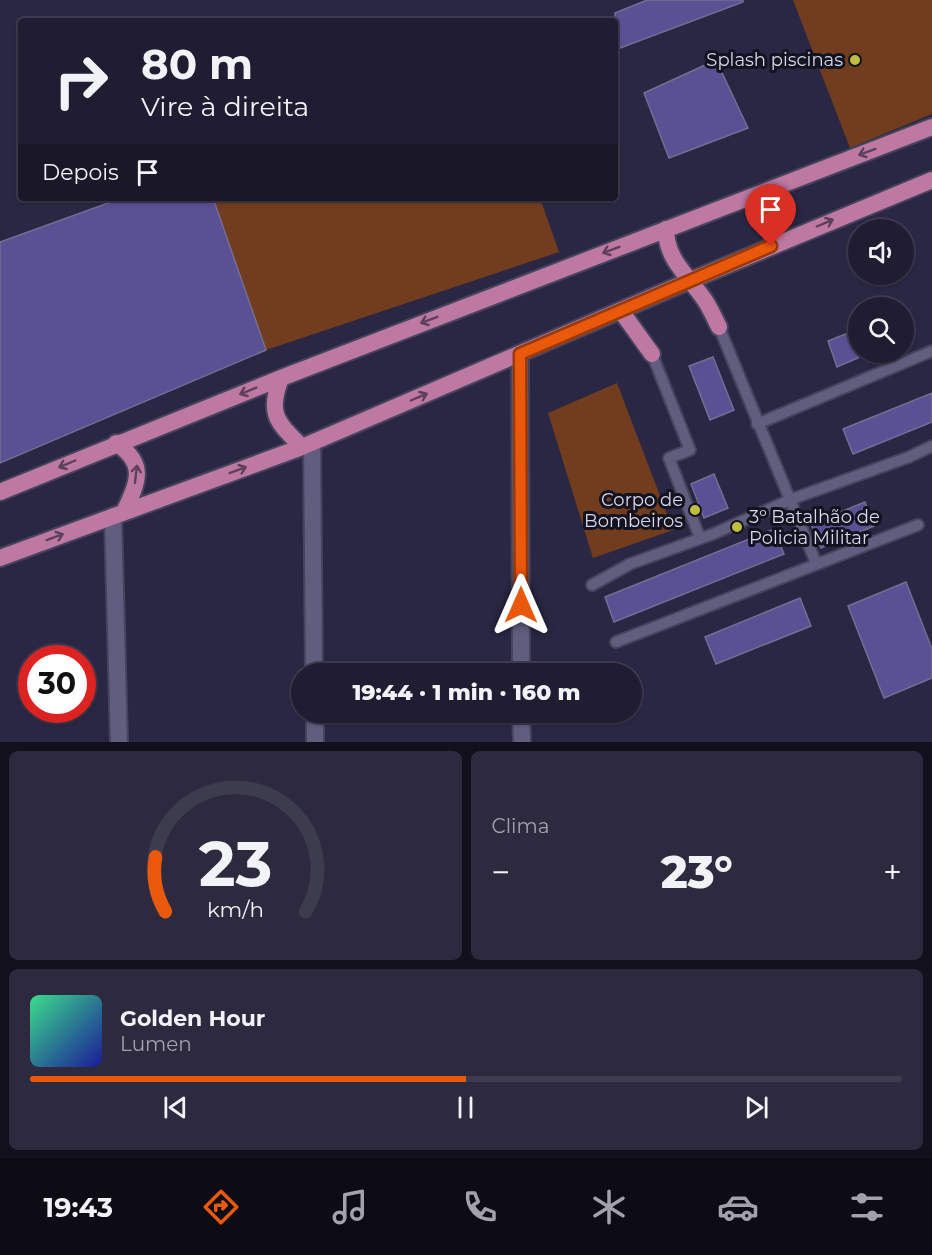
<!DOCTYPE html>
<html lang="pt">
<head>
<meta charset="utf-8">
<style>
	body { margin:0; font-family:Montserrat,sans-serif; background:#2d2a3f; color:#f1f3f6; height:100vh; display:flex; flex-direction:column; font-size:22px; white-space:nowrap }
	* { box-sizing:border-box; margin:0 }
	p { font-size:20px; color:#a2a2ac }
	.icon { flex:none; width:33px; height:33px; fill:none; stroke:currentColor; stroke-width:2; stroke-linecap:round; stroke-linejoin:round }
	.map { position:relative; height:742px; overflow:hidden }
	.side { display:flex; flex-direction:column; gap:9px; padding:9px; background:#12101c; flex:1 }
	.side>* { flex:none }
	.banner { position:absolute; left:18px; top:18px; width:600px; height:183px; border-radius:6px; box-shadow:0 2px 4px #0004,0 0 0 2px #3d3b4e; background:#201d33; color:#f1f3f6; overflow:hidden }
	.tools { position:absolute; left:848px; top:219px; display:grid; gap:12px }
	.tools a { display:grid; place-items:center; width:66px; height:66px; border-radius:50%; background:#201d33; box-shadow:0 2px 4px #0004,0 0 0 2px #3d3b4e; font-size:30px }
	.speed { position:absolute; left:18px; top:645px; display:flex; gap:12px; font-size:30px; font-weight:700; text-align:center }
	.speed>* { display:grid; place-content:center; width:78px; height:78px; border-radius:50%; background:#201d33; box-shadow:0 2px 4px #0004,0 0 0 2px #3d3b4e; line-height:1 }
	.speed .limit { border:9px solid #d22; background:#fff; color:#111 }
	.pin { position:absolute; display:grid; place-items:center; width:51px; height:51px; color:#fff; margin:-62px -26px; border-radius:50% 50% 50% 0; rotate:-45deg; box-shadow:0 0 6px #0007 }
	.pin .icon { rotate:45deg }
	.me { position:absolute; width:66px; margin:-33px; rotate:0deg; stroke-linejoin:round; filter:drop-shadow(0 0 4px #0008) }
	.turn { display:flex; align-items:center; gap:21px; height:126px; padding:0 24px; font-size:27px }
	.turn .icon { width:78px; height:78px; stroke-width:2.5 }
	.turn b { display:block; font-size:42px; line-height:51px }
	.then { display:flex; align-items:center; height:57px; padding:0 24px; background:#0003; gap:12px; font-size:22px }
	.big { font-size:45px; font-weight:800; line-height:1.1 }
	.side .widget { flex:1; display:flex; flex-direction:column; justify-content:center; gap:9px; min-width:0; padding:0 21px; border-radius:9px; background:#2d2a3f }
	.side .dial { align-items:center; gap:0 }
	.dial svg { height:156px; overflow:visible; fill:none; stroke:#3d3b4e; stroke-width:7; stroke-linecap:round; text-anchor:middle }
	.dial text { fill:#f1f3f6; stroke:none }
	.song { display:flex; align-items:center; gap:18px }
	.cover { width:72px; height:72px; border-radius:9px; background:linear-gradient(135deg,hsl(150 70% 55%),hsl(240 70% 35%)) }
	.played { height:6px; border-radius:3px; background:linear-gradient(90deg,#ea580c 50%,#3d3b4e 50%) }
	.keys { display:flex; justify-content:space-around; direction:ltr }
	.heat { display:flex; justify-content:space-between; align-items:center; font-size:33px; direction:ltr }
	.side .tiles { flex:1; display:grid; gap:9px; grid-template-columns:1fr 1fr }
	.widget:last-child { grid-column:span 2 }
	.trip { position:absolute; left:291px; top:663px; width:351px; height:60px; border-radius:30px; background:#201d33; box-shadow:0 2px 4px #0004,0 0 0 2px #3d3b4e; font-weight:800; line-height:60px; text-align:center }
	.dock { display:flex; height:96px; justify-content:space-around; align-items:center; background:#0d0c14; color:#a2a2ac }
	.dock .icon { width:42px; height:42px }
	.dock .current { color:#ea580c }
	.dock b { font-size:27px; color:#f1f3f6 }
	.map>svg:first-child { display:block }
</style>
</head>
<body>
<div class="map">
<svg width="932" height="742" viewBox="0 0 932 742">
	<rect width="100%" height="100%" fill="#2a2744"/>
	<!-- green -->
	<path fill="#723d1e" d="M 793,0 L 932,0 L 932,114 L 850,148 Z
		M 213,198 L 540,198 L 559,252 L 266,350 Z
		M 617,383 L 673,530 L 593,558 L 548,413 Z"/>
	<!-- building -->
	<path fill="#5a5094" stroke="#726f92" stroke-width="1.5" d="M 647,0 L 743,0 L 743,2 L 615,50 L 615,13 Z
		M 716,60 L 748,128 L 669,158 L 644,93 Z
		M 122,198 L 213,198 L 266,350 L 0,463 L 0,242 Z
		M 858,329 L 858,358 L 837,367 L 828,341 Z
		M 713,357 L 734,410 L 710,420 L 689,366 Z
		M 932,393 L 932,422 L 853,454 L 843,429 Z
		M 714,474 L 728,508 L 704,518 L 691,484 Z
		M 865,502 L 874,526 L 821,548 L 811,524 Z
		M 774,529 L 784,554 L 614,622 L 605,597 Z
		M 906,582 L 932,649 L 932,678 L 884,698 L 848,606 Z
		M 800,598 L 811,626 L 716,664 L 705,637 Z"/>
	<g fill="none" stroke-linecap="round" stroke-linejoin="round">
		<defs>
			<path id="service" d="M 719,327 L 816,563
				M 652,354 L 690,450 L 669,458 L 700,538
				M 757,424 L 932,351
				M 592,585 L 630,564 L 713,534 L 792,499 L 909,457 L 932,446
				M 616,642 L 918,525"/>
			<path id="minor" d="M 520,354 L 521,674
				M 312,443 L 314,674
				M 113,516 L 119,742
				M 315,712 L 315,742
				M 521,712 L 522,742"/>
			<path id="trunk" d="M 666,229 C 666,261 690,277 706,302 C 711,310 715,319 719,327
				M 621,311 L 652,354
				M 281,378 C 267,414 277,422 302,447
				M 116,443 C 147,464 138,482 124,512
				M 0,492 L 281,378 L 932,127
				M 0,558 L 302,447 L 689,281 L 932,180"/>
		</defs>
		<!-- service casing -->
		<use href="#service" stroke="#46435c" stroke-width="14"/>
		<!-- minor casing -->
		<use href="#minor" stroke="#46435c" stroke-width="20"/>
		<!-- trunk casing -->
		<use href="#trunk" stroke="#46435c" stroke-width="20"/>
		<!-- service -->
		<use href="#service" stroke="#605d7e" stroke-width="10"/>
		<!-- minor -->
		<use href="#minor" stroke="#605d7e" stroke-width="16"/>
		<!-- trunk -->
		<use href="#trunk" stroke="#bd79a2" stroke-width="16"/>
	</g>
	<!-- one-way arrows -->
	<defs><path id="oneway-shaft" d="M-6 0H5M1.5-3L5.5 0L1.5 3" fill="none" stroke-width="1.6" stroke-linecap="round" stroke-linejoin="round" transform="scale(1.5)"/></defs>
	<g stroke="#5f405a">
		<use href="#oneway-shaft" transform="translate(867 152) rotate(159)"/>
		<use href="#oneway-shaft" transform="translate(825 223) rotate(-23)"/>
		<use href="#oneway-shaft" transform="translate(611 250) rotate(159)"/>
		<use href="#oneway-shaft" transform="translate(429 320) rotate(159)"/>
		<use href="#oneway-shaft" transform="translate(248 391) rotate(158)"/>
		<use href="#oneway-shaft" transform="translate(419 397) rotate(-23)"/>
		<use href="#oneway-shaft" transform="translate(67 464) rotate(157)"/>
		<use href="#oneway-shaft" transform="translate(238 470) rotate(-20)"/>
		<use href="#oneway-shaft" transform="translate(136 474) rotate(-83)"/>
		<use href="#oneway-shaft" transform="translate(55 537) rotate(-20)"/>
	</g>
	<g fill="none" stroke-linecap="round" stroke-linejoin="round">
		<defs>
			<path id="route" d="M 521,605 L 520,354 L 771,246"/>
		</defs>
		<!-- route casing -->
		<use href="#route" stroke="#983908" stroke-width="15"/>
		<!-- route -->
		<use href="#route" stroke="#ea580c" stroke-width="10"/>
	</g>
	<!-- markers -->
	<g fill="#c0be41" stroke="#13121f" stroke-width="2">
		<circle cx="855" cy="60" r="6"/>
		<circle cx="695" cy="510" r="6"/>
		<circle cx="737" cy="527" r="6"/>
	</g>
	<g text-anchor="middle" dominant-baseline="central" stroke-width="6" stroke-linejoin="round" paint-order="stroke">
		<!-- poi labels -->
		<g font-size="18" fill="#d8d7eb" stroke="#13121f" text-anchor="end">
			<text x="843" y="60">Splash piscinas</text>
			<text x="683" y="500">Corpo de<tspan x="683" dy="21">Bombeiros</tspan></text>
			<text x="749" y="517" text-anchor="start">3º Batalhão de<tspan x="749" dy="21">Policia Militar</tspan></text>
		</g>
	</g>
</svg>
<div class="tools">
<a><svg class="icon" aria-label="sound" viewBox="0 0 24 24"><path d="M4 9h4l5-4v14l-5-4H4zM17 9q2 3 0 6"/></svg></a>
<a><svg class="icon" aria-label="search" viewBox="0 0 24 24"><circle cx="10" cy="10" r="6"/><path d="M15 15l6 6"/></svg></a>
</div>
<div class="speed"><div class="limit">30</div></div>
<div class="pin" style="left:771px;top:246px;background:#d93025"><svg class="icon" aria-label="arrive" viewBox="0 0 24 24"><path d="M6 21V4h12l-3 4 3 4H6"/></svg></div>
<svg class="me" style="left:521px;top:605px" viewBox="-20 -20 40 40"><path d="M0-17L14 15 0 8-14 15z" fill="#ea580c" stroke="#fff" stroke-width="4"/></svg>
<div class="trip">19:44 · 1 min · 160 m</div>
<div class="banner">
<div class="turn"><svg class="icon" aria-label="right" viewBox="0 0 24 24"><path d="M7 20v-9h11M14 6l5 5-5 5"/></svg><div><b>80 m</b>Vire à direita</div></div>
<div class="then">Depois<svg class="icon" aria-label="arrive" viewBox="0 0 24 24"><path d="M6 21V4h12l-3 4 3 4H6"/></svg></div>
</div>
</div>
<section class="side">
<div class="tiles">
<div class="widget dial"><svg viewBox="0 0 100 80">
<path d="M14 69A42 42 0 1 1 86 69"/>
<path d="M14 69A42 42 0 0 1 9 41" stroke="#ea580c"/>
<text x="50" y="56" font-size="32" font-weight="700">23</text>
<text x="50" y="72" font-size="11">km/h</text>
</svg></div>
<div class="widget"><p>Clima</p>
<div class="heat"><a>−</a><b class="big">23°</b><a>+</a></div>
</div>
<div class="widget">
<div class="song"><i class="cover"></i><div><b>Golden Hour</b><p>Lumen</p></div></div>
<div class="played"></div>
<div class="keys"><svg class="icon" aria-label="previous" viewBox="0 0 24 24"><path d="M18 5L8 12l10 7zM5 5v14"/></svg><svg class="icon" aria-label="pause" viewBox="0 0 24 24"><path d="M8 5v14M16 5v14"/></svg><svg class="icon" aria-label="next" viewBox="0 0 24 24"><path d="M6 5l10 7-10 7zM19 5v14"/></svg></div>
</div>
</div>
</section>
<nav class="dock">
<b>19:43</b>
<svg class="icon current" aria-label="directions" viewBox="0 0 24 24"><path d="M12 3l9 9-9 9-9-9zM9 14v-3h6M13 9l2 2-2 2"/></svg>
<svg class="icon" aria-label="music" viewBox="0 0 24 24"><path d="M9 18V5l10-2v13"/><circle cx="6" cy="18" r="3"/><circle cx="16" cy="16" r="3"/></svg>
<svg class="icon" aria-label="phone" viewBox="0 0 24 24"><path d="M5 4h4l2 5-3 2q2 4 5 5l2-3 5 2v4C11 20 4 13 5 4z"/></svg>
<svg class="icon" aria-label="climate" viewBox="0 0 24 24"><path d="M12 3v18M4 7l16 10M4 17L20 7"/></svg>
<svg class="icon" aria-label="car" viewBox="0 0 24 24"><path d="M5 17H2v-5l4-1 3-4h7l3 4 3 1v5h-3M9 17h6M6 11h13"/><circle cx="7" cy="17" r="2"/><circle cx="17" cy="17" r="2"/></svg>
<svg class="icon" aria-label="filters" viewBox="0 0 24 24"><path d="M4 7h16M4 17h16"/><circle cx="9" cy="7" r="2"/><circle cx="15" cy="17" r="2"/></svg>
</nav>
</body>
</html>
